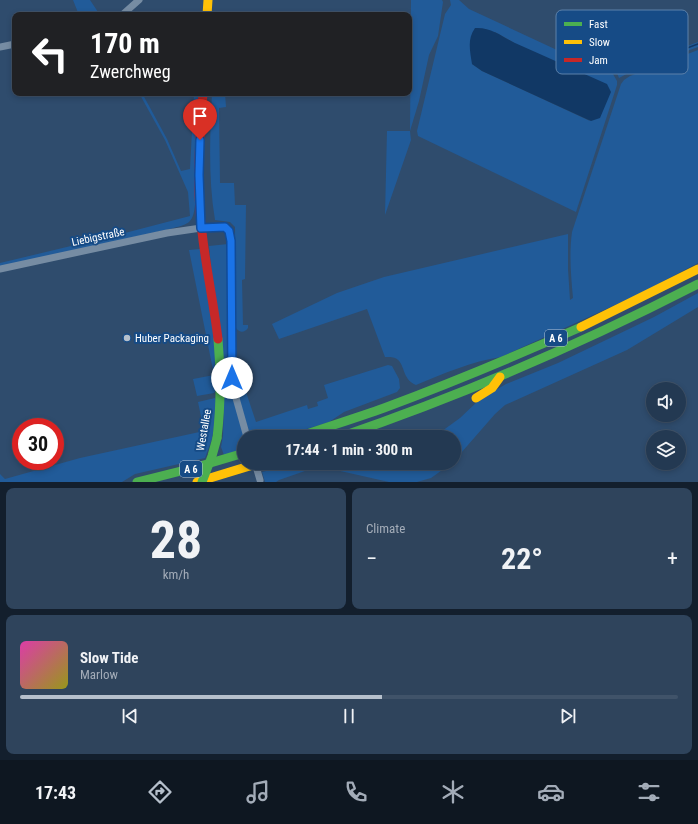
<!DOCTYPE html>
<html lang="en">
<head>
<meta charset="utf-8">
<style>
	body { margin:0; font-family:"Roboto Condensed",sans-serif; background:#2f445c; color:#f1f3f6; height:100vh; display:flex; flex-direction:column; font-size:15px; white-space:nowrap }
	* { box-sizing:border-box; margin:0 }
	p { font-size:13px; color:#a3acb8 }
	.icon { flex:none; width:22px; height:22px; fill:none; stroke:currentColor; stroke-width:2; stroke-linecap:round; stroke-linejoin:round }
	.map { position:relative; height:482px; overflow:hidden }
	.sheet { display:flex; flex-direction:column; gap:6px; padding:6px; background:#131f2d; flex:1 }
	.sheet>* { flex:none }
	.guide { position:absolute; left:12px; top:12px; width:400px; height:84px; border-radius:8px; box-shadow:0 2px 6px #0003,0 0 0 1px #405369; background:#202124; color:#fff; overflow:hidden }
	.buttons { position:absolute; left:646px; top:382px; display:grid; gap:8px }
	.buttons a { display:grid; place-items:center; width:40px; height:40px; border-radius:50%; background:#233952; box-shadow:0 2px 6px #0003,0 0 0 1px #405369; font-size:20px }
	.speed { position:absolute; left:12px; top:418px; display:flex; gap:8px; font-size:20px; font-weight:700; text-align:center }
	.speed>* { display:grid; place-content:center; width:52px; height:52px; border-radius:50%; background:#233952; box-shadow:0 2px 6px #0003,0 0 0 1px #405369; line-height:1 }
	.speed .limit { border:6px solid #d22; background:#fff; color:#111 }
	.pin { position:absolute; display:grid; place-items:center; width:34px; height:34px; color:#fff; margin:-41px -17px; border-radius:50% 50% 50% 0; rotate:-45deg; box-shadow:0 0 4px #0007 }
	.pin .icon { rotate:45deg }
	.me { position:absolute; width:44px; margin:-22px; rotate:0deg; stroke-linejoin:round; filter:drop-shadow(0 0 3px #0008) }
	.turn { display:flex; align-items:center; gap:14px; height:84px; padding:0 12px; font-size:18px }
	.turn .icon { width:52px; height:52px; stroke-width:2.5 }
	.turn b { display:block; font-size:28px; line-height:34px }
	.big { font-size:30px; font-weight:700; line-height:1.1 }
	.sheet .widget { flex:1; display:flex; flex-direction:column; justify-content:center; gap:6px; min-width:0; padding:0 14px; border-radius:8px; background:#2f445c }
	.sheet .dial { align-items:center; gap:0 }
	.dial b { font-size:52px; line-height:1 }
	.song { display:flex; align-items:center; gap:12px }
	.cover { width:48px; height:48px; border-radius:6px; background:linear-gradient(135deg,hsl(320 70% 55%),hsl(60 70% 35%)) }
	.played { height:4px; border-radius:2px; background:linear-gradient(90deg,#b6c0cc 55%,#405369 55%) }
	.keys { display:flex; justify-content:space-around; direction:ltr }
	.heat { display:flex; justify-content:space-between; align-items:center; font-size:22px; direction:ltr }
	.sheet .tiles { flex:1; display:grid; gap:6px; grid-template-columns:1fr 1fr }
	.widget:last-child { grid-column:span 2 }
	.trip { position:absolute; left:237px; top:430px; width:224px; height:40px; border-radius:20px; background:#233952; box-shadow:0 2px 6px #0003,0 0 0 1px #405369; font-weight:700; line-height:40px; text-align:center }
	.tabs { display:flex; height:64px; justify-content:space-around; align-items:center; background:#0e1721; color:#a3acb8 }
	.tabs .icon { width:28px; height:28px }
	.tabs .on { color:#b6c0cc }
	.tabs b { font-size:18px; color:#f1f3f6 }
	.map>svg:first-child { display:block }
</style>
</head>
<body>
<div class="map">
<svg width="698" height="482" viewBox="0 0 698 482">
	<rect width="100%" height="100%" fill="#2f4c6d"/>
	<!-- green -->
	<path fill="#215b99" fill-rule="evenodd" d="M 73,0 L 90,0 L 100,15 L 79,15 Z
		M 411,0 L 442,0 L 443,2 L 438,36 L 429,55 L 419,101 L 410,131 L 411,140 L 385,215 L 387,131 L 410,131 Z
		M 450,0 L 459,0 L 469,9 L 572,57 L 605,68 L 613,74 L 617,81 L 617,85 L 576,212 L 418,136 L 417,131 L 445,14 L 451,5 ZM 495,32 L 513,42 L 590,121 L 482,71 L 472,64 Z
		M 698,42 L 698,47 L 632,71 L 619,78 L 617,73 L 610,68 C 641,67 669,53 698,42 Z
		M 698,50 L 698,263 L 637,295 L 501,357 C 472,361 443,374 416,385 C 401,379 406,363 395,358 C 393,357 388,357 385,357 L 367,309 L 279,339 L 272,324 L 337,293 L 384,277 L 568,234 L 568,269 L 570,300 L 573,298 C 571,276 569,254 572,232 L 621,84 L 624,80 L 630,76 Z
		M 139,93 L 142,93 L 167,139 L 181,171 L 190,169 L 194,93 L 199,93 L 195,205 C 193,225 187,224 170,229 L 0,267 L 0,263 L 121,234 L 190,216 L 188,192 L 165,140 Z
		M 212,93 L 225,93 L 226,107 L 219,108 L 220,183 L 234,183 L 235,205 L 246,205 L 245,279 L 242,280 L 243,325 L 248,325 L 248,328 C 244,333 240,333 236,328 L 235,227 L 230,222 L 215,220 C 208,178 210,135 212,93 Z
		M 228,244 L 230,379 L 244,437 L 244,449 L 224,455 L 221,447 L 223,436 L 224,402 L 209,246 Z
		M 200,249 L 215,335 L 218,388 L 214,393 L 197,396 L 193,379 L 214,375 L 189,250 Z
		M 698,293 L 698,307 L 627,350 L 505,405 L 495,414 L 454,461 L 454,437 L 432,437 L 438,434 L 460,418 L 479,400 L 506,384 L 558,363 L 654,317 Z
		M 236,362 L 256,422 L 307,405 L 308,409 L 318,406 L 317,402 L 328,398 L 324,385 L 388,365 L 392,366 L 399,379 L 400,388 L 397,392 L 344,412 L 329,422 L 281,437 L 251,437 L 236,391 L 234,378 Z
		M 215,398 L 218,403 L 212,439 L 205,458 L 135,474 L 122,482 L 0,482 L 0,474 L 5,479 L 80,458 L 204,431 L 198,402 Z
		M 298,463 L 452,463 L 431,478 L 417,482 L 389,482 L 327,468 L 305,471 L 279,480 L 276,482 L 265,482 L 262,472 Z"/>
	<!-- water -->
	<path fill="#113865" d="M 475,28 C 492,27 502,37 515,43 C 546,57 576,70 607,84 L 611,92 L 600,118 L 591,121 L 482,71 L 472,64 C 470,51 467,39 475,28 Z"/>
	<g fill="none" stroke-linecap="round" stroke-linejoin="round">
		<!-- stream -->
		<path stroke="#113865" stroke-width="1.5" d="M 620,71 L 631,69 L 698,44"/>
		<!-- street -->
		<path stroke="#768ca3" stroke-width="7" d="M 122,15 L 139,0
			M 0,47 L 15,44
			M 0,269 L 167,233 L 201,228 L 225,227 L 229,231 L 231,241 L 232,378 L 234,391 L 247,437"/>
		<!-- fast -->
		<path stroke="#4caf50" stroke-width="9" d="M 298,437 C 327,427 356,418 384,408 C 451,383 516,356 581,327
			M 340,437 C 463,395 583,343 698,284
			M 217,438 C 221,405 221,373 218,339
			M 137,482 L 197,467 L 244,453"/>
		<!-- slow -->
		<path stroke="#ffc107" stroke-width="9" d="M 207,15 L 208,0
			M 581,327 L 698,269
			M 476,398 L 492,388 L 500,377
			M 197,482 L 259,463"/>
		<!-- jam -->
		<path stroke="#c62828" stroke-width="9" d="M 203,93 C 200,133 197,173 200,212 C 203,255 213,297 218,339"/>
		<!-- street-bridge -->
		<path stroke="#768ca3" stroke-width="7" d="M 255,463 L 260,480"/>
		<!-- fast-bridge -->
		<path stroke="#4caf50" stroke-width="9" d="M 202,482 L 212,456 L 217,438"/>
	</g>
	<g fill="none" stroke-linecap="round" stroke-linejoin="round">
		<defs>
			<path id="route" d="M 200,140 L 199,175 L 201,228 L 225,227 L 229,231 L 231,241 L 232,378"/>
		</defs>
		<!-- route casing -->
		<use href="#route" stroke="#114b97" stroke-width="10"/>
		<!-- route -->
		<use href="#route" stroke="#1a73e8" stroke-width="7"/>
	</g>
	<!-- markers -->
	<circle fill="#b6c0cc" stroke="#164b86" stroke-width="1.5" cx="127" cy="338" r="4"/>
	<g text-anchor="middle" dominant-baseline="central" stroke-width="4" stroke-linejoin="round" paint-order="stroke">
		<!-- shield labels -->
		<g fill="#164b86" stroke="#b9c9db" stroke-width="1">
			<rect x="545" y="330" width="22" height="16" rx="3"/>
			<rect x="180" y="461" width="22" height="16" rx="3"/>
		</g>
		<g font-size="10" font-weight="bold" fill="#fff">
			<text x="556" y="338">A 6</text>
			<text x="191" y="469">A 6</text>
		</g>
		<!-- street labels -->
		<g font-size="11" fill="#fff" stroke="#164b86">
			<text transform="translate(98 237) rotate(-12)">Liebigstraße</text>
			<text transform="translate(204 430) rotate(-80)">Westallee</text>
		</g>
		<!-- poi labels -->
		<g font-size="11" fill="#fff" stroke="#164b86" text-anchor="start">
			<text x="135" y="338">Huber Packaging</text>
		</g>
	</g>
	<!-- legend -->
	<rect x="556" y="10" width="132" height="64" rx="6" fill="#164b86" stroke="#5c81aa" stroke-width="1"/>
	<rect x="564" y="22" width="18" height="4" fill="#4caf50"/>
	<rect x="564" y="40" width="18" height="4" fill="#ffc107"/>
	<rect x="564" y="58" width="18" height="4" fill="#c62828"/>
	<g font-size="11" fill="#fff">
		<text x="589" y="28">Fast</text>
		<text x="589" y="46">Slow</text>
		<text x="589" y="64">Jam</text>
	</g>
</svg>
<div class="buttons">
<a><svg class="icon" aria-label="sound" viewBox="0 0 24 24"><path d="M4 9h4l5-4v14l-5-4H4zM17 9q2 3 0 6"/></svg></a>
<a><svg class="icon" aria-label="layers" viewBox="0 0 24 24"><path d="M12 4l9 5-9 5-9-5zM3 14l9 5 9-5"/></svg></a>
</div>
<div class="speed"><div class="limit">30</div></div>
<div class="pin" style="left:200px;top:140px;background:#d93025"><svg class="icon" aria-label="arrive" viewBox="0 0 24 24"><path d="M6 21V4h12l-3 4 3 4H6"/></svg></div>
<svg class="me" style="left:232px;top:378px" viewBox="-20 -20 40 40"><circle r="19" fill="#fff"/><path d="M0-13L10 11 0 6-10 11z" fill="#1a73e8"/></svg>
<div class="trip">17:44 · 1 min · 300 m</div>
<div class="guide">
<div class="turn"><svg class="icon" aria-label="left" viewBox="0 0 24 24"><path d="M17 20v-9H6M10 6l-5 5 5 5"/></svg><div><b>170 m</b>Zwerchweg</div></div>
</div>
</div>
<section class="sheet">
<div class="tiles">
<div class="widget dial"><b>28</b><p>km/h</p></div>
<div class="widget"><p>Climate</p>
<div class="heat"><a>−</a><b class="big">22°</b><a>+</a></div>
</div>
<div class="widget">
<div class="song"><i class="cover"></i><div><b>Slow Tide</b><p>Marlow</p></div></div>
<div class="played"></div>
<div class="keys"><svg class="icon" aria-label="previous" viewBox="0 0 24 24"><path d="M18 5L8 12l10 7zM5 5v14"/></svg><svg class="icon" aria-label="pause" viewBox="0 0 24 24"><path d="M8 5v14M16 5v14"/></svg><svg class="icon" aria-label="next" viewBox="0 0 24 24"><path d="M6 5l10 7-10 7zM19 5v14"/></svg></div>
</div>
</div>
</section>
<nav class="tabs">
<b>17:43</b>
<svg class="icon on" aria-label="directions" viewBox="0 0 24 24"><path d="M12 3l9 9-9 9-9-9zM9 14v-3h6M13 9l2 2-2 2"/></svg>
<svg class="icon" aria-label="music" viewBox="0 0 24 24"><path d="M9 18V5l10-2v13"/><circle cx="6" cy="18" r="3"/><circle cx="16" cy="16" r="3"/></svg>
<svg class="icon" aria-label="phone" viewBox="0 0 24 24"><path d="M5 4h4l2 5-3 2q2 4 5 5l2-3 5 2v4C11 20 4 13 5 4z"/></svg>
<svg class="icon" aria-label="climate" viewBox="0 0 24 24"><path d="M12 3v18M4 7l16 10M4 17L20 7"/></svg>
<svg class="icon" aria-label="car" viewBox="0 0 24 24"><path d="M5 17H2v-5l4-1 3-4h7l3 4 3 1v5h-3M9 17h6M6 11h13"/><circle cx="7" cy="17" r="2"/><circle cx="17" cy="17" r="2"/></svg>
<svg class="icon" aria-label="filters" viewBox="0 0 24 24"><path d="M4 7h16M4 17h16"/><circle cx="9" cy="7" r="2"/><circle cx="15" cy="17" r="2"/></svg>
</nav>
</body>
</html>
